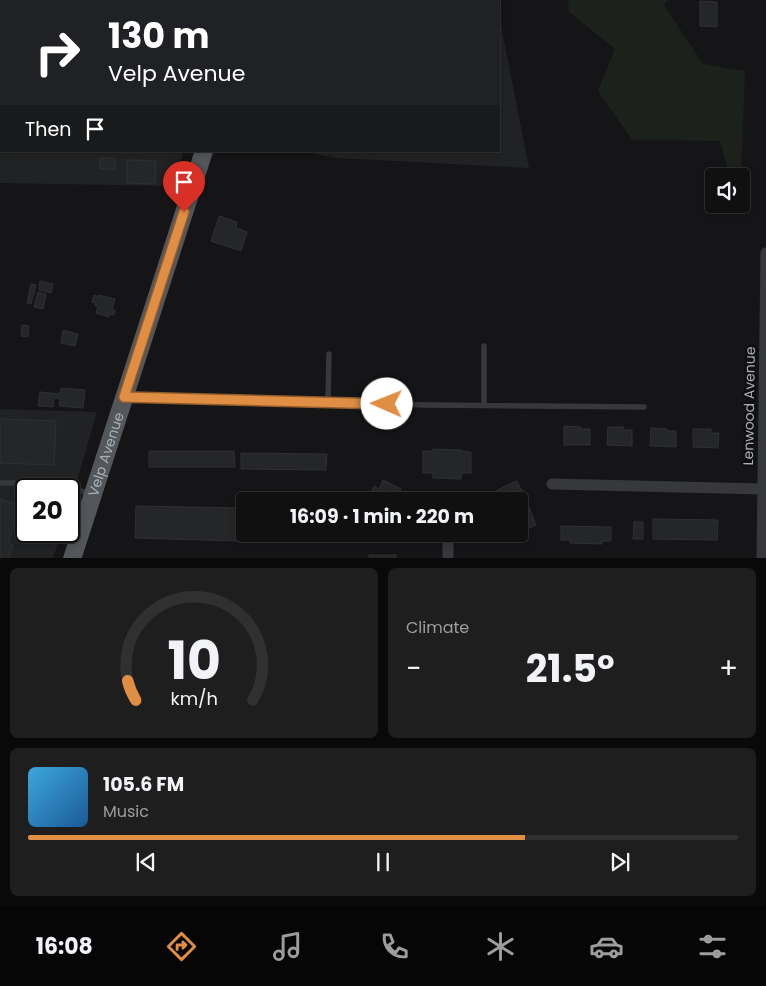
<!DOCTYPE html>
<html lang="en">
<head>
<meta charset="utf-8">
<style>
	body { margin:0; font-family:Poppins,sans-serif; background:#1e1e1f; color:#f1f3f6; height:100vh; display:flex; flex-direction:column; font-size:19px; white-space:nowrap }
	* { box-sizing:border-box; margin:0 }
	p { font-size:16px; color:#9c9d9f }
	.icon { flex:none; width:28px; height:28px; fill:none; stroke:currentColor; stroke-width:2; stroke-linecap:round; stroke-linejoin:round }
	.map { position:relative; height:558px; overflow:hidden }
	.drawer { display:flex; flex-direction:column; gap:10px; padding:10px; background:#090909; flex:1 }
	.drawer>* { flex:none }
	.banner { position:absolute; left:0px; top:0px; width:500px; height:152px; box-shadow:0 2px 8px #0003,0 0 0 1px #303031; background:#202124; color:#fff; overflow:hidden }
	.fabs { position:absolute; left:705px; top:168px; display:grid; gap:10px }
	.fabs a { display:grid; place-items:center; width:45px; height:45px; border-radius:5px; background:#101011; box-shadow:0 2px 8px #0003,0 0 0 1px #303031; font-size:25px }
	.speed { position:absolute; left:15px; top:478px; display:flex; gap:10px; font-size:25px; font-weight:700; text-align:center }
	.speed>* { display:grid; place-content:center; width:65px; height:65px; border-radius:50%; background:#101011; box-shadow:0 2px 8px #0003,0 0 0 1px #303031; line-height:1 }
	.speed .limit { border:2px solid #111; border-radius:8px; background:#fff; color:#111 }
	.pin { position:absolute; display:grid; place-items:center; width:42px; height:42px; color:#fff; margin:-51px -21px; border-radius:50% 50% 50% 0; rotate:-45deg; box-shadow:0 0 5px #0007 }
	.pin .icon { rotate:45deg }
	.me { position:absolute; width:55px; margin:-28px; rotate:271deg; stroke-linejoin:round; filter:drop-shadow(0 0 4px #0008) }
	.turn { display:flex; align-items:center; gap:18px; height:105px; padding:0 25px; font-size:22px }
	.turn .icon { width:65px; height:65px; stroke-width:2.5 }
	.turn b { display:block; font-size:35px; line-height:42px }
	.then { display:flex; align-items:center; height:48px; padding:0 25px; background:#0003; gap:10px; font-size:19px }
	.big { font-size:38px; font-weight:700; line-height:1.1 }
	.drawer .widget { flex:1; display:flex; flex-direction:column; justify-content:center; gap:8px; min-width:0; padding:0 18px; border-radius:8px; background:#1e1e1f }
	.drawer .dial { align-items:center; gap:0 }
	.dial svg { height:130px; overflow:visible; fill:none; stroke:#303031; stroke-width:7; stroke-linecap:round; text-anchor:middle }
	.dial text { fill:#f1f3f6; stroke:none }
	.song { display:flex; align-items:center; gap:15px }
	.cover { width:60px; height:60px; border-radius:8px; background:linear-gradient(135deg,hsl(200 70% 55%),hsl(210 70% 35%)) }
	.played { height:5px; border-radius:2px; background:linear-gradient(90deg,#e08e44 70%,#303031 70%) }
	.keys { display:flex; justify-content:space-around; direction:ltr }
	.heat { display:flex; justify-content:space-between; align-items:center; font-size:28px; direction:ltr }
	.drawer .tiles { flex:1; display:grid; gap:10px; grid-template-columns:1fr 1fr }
	.widget:last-child { grid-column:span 2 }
	.trip { position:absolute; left:236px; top:492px; width:292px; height:50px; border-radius:5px; background:#101011; box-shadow:0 2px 8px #0003,0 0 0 1px #303031; font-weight:700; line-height:50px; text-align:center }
	.tabs { display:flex; height:80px; justify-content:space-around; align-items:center; background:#060607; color:#9c9d9f }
	.tabs .icon { width:35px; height:35px }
	.tabs .selected { color:#e08e44 }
	.tabs b { font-size:22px; color:#f1f3f6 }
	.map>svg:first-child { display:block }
</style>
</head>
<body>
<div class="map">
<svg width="766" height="559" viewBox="0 0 766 559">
	<rect width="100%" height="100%" fill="#151517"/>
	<!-- built -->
	<path fill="#212223" d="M 0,0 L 234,0 L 1,1 L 1,151 L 184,151 L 172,186 L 0,183 Z
		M 253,0 L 495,0 L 496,1 L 253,1 Z
		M 499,15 L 529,168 L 337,158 L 300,151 L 499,151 Z
		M 0,409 L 97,412 L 69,509 L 69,489 L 26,489 L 26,531 L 62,531 L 53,558 L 0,559 Z"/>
	<!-- green -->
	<path fill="#1c211c" d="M 568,0 L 667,0 L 664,5 L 703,64 L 745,71 L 741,176 L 730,176 L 720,141 L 632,140 L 598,91 L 615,49 L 569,12 Z"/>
	<!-- building -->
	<path fill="#252627" stroke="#2f3032" d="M 330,0 L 374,0 L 330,1 Z
		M 700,1 L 717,2 L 717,27 L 700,26 Z
		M 100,158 L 115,158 L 115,169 L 100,169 Z
		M 127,160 L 156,161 L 155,184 L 127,183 Z
		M 219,216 L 237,222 L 236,228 L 247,232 L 241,251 L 211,241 Z
		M 40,281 L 53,284 L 51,293 L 39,290 Z
		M 31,284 L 36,285 L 31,304 L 27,303 Z
		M 38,292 L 46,294 L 43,309 L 34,307 Z
		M 94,295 L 99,297 L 99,295 L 115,299 L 112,309 L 115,310 L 114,315 L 110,314 L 109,317 L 96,313 L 98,306 L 95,306 L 96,303 L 92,302 Z
		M 22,325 L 29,326 L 28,337 L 21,336 Z
		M 63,330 L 78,334 L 75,346 L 61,343 Z
		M 61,388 L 85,390 L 83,408 L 59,406 L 60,399 L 54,398 L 53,407 L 38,406 L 40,392 L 60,394 Z
		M 0,419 L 56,421 L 54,465 L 0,463 Z
		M 564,426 L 581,427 L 581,429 L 590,429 L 590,445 L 564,445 Z
		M 608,427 L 624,427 L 623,430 L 632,430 L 632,446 L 607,445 Z
		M 651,428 L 667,429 L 667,431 L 676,431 L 676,447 L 650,446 Z
		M 693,429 L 711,429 L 711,433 L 719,433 L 718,448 L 693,447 Z
		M 433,449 L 461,450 L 461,451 L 471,452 L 471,473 L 461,473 L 461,479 L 433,478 L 433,473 L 423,473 L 423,451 L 433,451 Z
		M 149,451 L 234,451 L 235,467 L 149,467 Z
		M 241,453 L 327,454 L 326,470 L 241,469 Z
		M 383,480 L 401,489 L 397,497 L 401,499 L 400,501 L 367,501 L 374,486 L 379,489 Z
		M 517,481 L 521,490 L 522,489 L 536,525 L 520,532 L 520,501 L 496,501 L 501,499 L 497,490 Z
		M 0,499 L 21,506 L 8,543 L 13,545 L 8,559 L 0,559 Z
		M 136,506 L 239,508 L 238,541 L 135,538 Z
		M 653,519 L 718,520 L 717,540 L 653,539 Z
		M 634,522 L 643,522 L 643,539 L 633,539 Z
		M 561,526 L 611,527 L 611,541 L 602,541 L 602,544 L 570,543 L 570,540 L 561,540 Z
		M 271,534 L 322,534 L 322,540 L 271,540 Z
		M 369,555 L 396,555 L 396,559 L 369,559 Z"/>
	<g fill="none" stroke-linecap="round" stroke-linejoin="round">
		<!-- lane -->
		<path stroke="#36383b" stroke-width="5.5" d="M 40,1 L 40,0
			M 200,1 L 200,0
			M 126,397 L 426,405 L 644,407
			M 328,402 L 329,354
			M 484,405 L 484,346
			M 0,483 L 36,483 L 67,489
			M 69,489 L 91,493"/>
		<!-- street -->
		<path stroke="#36383b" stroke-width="11" d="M 552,484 L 763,489
			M 448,538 L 448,559
			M 762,559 L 766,253"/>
		<!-- primary -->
		<g stroke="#53565a" stroke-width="18">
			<path d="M 253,1 L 253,0"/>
			<path id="s1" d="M 72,559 L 204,151"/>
		</g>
	</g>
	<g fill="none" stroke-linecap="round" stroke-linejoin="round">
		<defs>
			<path id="route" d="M 184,212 L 124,397 L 387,404"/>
		</defs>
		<!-- route casing -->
		<use href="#route" stroke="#925c2c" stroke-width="12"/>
		<!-- route -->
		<use href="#route" stroke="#e08e44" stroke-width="9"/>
	</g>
	<g text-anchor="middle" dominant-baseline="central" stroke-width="5" stroke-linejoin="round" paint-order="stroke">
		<!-- street labels -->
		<g font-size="14" fill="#a8afb5" stroke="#101012">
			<text transform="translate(749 406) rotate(-89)">Lenwood Avenue</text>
			<text stroke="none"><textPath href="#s1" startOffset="110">Velp Avenue</textPath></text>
		</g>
	</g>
</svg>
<div class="fabs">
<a><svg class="icon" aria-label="sound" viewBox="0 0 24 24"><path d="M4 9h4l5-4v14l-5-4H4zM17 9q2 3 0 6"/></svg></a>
</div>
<div class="speed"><div class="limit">20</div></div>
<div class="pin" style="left:184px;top:212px;background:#d93025"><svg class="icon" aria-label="arrive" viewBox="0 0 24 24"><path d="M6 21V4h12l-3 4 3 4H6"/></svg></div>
<svg class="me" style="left:387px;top:404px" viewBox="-20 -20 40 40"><circle r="19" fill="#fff"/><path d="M0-13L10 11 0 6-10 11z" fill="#e08e44"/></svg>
<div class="trip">16:09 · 1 min · 220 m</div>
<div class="banner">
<div class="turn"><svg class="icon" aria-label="right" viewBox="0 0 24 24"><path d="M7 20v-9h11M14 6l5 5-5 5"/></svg><div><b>130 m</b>Velp Avenue</div></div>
<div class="then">Then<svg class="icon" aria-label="arrive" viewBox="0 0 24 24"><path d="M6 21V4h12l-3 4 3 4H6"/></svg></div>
</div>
</div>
<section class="drawer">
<div class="tiles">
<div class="widget dial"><svg viewBox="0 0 100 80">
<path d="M14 69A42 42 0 1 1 86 69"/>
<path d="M14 69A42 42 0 0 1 9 57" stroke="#e08e44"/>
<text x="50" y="56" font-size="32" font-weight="700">10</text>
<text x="50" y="72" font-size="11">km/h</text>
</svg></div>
<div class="widget"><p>Climate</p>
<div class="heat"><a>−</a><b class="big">21.5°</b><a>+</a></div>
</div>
<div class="widget">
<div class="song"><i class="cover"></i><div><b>105.6 FM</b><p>Music</p></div></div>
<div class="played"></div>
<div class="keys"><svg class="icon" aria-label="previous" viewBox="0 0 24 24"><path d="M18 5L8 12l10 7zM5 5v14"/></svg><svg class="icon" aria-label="pause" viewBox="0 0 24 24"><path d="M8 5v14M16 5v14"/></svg><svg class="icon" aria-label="next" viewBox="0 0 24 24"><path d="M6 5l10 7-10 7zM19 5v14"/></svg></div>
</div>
</div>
</section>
<nav class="tabs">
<b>16:08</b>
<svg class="icon selected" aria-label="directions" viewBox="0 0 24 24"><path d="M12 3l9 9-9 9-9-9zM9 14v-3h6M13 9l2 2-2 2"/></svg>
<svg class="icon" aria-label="music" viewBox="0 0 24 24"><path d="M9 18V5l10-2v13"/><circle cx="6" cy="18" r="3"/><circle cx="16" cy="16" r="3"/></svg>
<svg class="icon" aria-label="phone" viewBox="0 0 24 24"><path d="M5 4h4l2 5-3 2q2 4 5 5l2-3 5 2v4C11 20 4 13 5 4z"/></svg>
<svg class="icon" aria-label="climate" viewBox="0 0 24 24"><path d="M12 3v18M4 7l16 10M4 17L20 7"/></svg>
<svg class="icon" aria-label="car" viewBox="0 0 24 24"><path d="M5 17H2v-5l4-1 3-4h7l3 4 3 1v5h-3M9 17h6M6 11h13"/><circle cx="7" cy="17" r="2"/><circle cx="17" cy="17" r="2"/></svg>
<svg class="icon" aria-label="filters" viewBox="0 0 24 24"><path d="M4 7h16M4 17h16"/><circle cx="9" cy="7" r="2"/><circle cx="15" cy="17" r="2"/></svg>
</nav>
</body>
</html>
